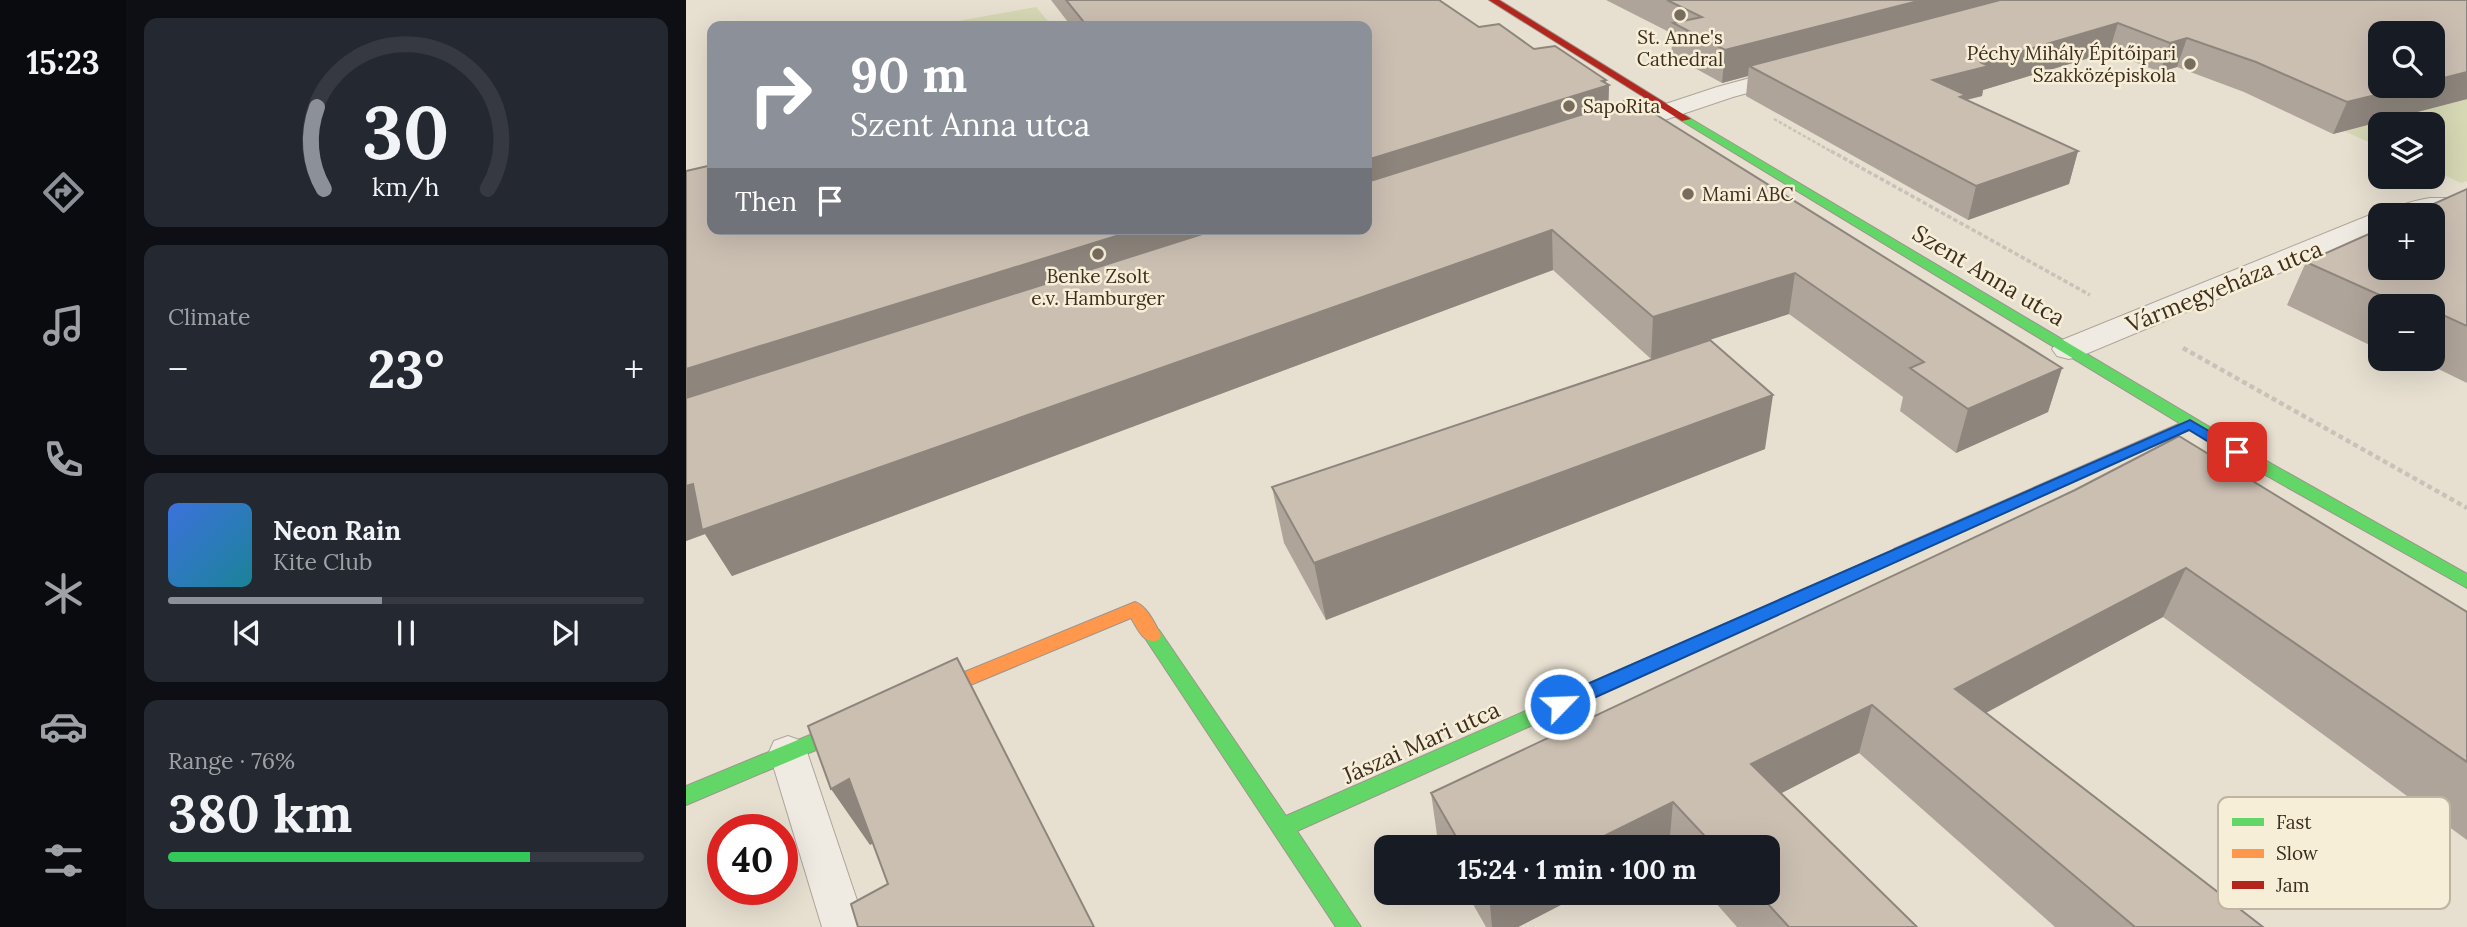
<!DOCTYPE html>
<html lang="en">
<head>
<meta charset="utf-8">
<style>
	body { margin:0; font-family:Lora,serif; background:#242831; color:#f1f3f6; height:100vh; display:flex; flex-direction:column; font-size:26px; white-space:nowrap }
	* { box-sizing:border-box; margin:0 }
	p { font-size:23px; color:#9ea1a6 }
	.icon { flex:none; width:38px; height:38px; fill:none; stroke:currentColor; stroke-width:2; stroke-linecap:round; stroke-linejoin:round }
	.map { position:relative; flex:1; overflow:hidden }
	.drawer { display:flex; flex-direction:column; gap:18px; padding:18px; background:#0d0f14; width:560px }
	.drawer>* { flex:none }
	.top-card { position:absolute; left:21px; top:21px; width:665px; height:214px; border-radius:14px; box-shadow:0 7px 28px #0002; background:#8c9099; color:#fff; overflow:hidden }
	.tools { position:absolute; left:1682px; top:21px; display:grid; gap:14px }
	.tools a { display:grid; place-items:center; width:77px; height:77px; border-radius:14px; background:#171b24; box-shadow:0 7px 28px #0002; font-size:35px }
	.speed { position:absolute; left:21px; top:814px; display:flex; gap:14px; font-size:35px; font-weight:700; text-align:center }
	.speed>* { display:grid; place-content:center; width:91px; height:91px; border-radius:50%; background:#171b24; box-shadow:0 7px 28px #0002; line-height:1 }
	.speed .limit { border:10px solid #d22; background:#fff; color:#111 }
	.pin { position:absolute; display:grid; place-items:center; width:60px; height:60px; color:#fff; margin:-30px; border-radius:14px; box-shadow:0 4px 10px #0006 }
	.me { position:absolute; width:77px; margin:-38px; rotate:66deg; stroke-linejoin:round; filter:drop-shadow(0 0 5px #0008) }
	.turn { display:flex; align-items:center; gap:24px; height:147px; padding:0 28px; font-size:32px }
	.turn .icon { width:91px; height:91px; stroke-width:2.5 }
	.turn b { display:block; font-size:49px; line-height:60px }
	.then { display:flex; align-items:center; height:66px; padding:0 28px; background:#0003; gap:14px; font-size:26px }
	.big { font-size:52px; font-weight:700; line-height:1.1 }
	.drawer .widget { flex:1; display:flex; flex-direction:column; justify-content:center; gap:10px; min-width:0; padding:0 24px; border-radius:14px; background:#242831 }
	.drawer .dial { align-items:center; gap:0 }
	.dial svg { height:182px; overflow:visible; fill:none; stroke:#363941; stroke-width:7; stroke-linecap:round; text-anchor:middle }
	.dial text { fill:#f1f3f6; stroke:none }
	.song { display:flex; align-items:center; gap:21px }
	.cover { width:84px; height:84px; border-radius:10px; background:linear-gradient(135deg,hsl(220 70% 55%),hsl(190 70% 35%)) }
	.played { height:7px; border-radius:4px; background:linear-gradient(90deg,#8c9099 45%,#363941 45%) }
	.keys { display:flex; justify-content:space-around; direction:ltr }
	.heat { display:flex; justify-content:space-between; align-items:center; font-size:38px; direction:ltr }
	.charge { height:10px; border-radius:5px; background:linear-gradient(90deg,#34c759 76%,#363941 0) }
	.trip { position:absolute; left:688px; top:835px; width:406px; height:70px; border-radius:14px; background:#171b24; box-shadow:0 7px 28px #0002; font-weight:700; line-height:70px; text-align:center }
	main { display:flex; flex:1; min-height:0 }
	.tabs { display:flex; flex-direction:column; width:126px; justify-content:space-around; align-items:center; background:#090b0e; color:#9ea1a6 }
	.tabs .icon { width:49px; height:49px }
	.tabs .selected { color:#8c9099 }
	.tabs b { font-size:32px; color:#f1f3f6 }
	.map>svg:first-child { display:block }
</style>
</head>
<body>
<main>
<nav class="tabs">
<b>15:23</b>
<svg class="icon selected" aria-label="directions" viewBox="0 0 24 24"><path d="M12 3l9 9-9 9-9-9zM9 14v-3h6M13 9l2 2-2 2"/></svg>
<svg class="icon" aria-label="music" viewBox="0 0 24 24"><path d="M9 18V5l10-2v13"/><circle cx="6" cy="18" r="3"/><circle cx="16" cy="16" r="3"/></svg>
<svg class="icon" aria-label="phone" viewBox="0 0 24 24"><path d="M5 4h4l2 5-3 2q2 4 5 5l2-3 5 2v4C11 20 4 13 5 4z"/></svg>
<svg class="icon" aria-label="climate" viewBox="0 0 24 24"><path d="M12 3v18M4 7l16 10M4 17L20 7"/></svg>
<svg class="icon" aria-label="car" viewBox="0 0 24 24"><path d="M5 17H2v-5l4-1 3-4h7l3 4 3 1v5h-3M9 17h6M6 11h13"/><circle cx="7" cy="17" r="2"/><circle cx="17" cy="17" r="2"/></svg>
<svg class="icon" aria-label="filters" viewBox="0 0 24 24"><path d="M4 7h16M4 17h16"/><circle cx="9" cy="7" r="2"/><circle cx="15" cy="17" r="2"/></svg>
</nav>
<section class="drawer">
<div class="widget dial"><svg viewBox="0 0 100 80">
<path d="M14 69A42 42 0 1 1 86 69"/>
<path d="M14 69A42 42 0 0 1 11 33" stroke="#8c9099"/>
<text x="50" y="56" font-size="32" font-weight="700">30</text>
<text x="50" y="72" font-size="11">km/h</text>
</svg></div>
<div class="widget"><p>Climate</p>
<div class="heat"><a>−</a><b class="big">23°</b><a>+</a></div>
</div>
<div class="widget">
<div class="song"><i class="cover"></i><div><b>Neon Rain</b><p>Kite Club</p></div></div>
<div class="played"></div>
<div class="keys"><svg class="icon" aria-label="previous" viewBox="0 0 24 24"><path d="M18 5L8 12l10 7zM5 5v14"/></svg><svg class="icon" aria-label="pause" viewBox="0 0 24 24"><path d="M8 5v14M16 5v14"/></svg><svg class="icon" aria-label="next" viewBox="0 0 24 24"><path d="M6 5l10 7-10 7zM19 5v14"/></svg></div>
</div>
<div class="widget"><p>Range · 76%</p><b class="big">380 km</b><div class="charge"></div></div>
</section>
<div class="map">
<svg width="1781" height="927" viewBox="0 0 1781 927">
	<rect width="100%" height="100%" fill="#e7e0d1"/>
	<!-- green -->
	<path fill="#d6d7b3" d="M 350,7 L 366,26 L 244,26 Z
		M 1781,99 L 1781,181 L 1775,183 L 1747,170 L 1746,124 L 1694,124 L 1694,147 L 1658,131 Z"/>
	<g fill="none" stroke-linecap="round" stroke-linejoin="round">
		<defs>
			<path id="lane" d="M 102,736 L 116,741 L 121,752 L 180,927 L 136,927 L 83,752 L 88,741 Z"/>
			<path id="street" d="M 1112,65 L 1120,67 L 1124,72 L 1120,77 L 1047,97 L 931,136 L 922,139 L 913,136 L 909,131 L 913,126 L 1031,87 Z
				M 1744,198 L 1781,198 L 1781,216 L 1694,215 L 1694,231 L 1395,356 L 1383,359 L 1371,356 L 1366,349 L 1371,342 L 1684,215 C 1704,210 1722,201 1744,198 Z"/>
			<path id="fast" d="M 1000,116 L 1586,464 L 1781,574 L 1781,588 L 1574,472 L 996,121 L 995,119 Z
				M 1214,547 L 1220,549 L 1223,553 L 1220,557 L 611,831 L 675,927 L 650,927 L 457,635 L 459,630 L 466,628 L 473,630 L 600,816 Z
				M 175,714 L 182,716 L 185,722 L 182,728 L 0,805 L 0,786 Z"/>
			<path id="slow" d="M 1504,419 L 1509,421 L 1512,424 L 1509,427 L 1220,557 L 1208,557 L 1205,553 L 1208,549 Z
				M 449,602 C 461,606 469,624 475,635 L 473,640 C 457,645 452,629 445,618 L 241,703 L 234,706 L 227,703 L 224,698 L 227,693 Z"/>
			<path id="jam" d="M 803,0 L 813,0 L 1005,119 L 996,121 Z"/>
		</defs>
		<!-- lane casing -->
		<use href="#lane" stroke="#ada599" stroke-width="2"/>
		<!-- street casing -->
		<use href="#street" stroke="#ada599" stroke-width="2"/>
		<!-- fast casing -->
		<use href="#fast" stroke="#9c958a" stroke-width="2"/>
		<!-- slow casing -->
		<use href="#slow" stroke="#9c958a" stroke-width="2"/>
		<!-- jam casing -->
		<use href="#jam" stroke="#9c958a" stroke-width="2"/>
		<!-- path-far2 -->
		<path stroke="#c8c2b9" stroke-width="2.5" stroke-dasharray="3.5 2" stroke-linecap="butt" d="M 1088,119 L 1148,153"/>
		<!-- path-far1 -->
		<path stroke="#c8c2b9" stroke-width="3.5" stroke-dasharray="4.5 2.5" stroke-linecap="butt" d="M 1145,151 L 1404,295"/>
		<!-- path -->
		<path stroke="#c8c2b9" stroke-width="4.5" stroke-dasharray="5 3.5" stroke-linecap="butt" d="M 1497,348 L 1781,508"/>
		<!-- lane -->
		<use href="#lane" fill="#efebe3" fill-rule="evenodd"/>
		<!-- street -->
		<use href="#street" fill="#efebe3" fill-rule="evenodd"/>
		<!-- fast -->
		<use href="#fast" fill="#63d668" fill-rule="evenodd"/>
		<!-- slow -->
		<use href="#slow" fill="#ff974d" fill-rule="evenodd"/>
		<!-- jam -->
		<use href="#jam" fill="#b3261e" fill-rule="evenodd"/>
	</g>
	<!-- wall -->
	<path fill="#afa499" d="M 365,0 L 753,0 L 793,27 L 920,80 L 920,83 L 923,85 L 922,106 L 1376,368 L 1362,412 L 1270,453 L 1214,411 L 1217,397 L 1103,314 L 965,359 L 867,270 L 46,576 L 19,534 L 0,541 L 0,171 L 681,229 L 681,26 L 385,26 Z
		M 920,0 L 1781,0 L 1781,99 L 1647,134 L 1558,92 L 1491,67 L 1474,72 L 1423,52 L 1297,90 L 1296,96 L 1281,100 L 1392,151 L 1383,184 L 1282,220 L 1060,96 L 1062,76 L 1036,83 L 985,55 L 987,34 Z
		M 1781,189 L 1781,383 L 1732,359 L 1746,359 L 1746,306 L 1694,306 L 1694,350 L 1601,305 L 1620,262 Z
		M 1079,449 L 640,620 L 598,543 L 586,487 Z
		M 1389,490 L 1781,612 L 1781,840 L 1477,617 L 1300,713 L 1577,927 L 1369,927 L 1173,753 L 1095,793 L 1231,927 L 1051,927 L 1020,892 L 1082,892 L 1082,847 L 755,847 L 752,842 L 745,793 Z
		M 780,892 L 900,892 L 832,927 L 800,927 Z"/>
	<!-- shaded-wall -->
	<path fill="#8e867d" d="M 1236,0 L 1327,0 L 1063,66 L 1062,76 L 1036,83 L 1039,50 Z
		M 1432,23 L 1423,52 L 1297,90 L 1296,96 L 1279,100 L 1247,80 L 1296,63 Z
		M 1501,38 L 1491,67 L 1474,72 L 1484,43 Z
		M 1781,72 L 1781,99 L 1647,134 L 1661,102 L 1727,86 L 1746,86 L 1746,81 Z
		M 920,80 L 920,86 L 923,85 L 922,120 L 681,199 L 681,160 Z
		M 1392,151 L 1383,184 L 1282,220 L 1290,186 Z
		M 453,229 L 586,229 L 0,420 L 0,369 Z
		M 866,230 L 867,270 L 46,576 L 19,534 L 0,541 L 0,486 Z
		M 1109,273 L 1103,314 L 965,359 L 967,317 Z
		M 1376,368 L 1362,412 L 1270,453 L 1282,409 Z
		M 1087,395 L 1079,449 L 640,620 L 628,563 Z
		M 1500,568 L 1477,617 L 1253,738 L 1269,689 Z
		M 1186,705 L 1173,753 L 1057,813 L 1065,764 Z
		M 163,779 L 201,836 L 184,845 L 145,789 Z
		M 987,802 L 983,847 L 896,847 Z
		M 804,892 L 900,892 L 832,927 L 806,927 L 803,893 Z"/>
	<!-- building -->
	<path fill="#cbbfb2" stroke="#8e867d" stroke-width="2" d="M 380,0 L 753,0 L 793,27 L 813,24 L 848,49 L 869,46 L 920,80 L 916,81 L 923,85 L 681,160 L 681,26 L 401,26 Z
		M 981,0 L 1236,0 L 1039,50 L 987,23 L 1016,17 Z
		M 1314,0 L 1781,0 L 1781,72 L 1746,81 L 1746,33 L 1694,33 L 1694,86 L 1727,86 L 1661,102 L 1570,62 L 1501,38 L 1484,43 L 1432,23 L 1296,63 L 1303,66 L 1247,80 L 1280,95 L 1274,97 L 1392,151 L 1290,186 L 1063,66 Z
		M 945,99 L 1376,368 L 1282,409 L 1224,368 L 1238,362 L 1109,273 L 967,317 L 866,230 L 16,530 L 7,484 L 0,486 L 0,398 L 532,229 L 681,229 L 681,182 Z
		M 26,165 L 26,229 L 453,229 L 0,369 L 0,171 Z
		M 1781,189 L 1781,326 L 1746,310 L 1746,306 L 1718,306 L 1620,262 L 1694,229 L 1694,268 L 1746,268 L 1746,215 L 1723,215 Z
		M 1024,340 L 1087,395 L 628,563 L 586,487 Z
		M 1493,436 L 1781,612 L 1781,762 L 1500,568 L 1269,689 L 1577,927 L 1449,927 L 1186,705 L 1065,764 L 1231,927 L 1103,927 L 1071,892 L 1082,892 L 1082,847 L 1029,847 L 987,802 L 896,847 L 776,847 L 745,793 L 1389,490 Z
		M 271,658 L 408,927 L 172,927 L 165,904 L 202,884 L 163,779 L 145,789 L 122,726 Z"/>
	<!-- route -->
	<path fill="#1a73e8" stroke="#114b97" stroke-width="2" d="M 1504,420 L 1559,452 L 1551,457 L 1546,456 L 1503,430 L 881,710 L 874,712 L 867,710 L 865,704 L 867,699 Z"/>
	<!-- markers -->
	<g fill="#786c5e" stroke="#f7eed8" stroke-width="2.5">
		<circle cx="994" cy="15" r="7"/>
		<circle cx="1504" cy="64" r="7"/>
		<circle cx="883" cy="106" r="7"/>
		<circle cx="1002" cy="194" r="7"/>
		<circle cx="412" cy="254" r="7"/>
	</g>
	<g text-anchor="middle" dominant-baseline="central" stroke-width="5" stroke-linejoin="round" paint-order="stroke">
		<!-- far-poi labels -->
		<g font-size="19" fill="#3d2e20" stroke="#f7eed8">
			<text x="994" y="37">St. Anne's<tspan x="994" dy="22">Cathedral</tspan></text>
			<text x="1490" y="53" text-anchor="end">Péchy Mihály Építőipari<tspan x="1490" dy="22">Szakközépiskola</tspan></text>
			<text x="897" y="106" text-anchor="start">SapoRita</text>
			<text x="1016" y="194" text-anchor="start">Mami ABC</text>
			<text x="412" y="276">Benke Zsolt<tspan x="412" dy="22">e.v. Hamburger</tspan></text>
		</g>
		<!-- street labels -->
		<g font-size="23" fill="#3d2e20" stroke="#f7eed8">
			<text transform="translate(1303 275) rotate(31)">Szent Anna utca</text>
			<text transform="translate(1538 286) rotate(-22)">Vármegyeháza utca</text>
			<text transform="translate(735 742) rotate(-24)">Jászai Mari utca</text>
		</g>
	</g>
	<!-- legend -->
	<rect x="1532" y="797" width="232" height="112" rx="10" fill="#f7eed8" stroke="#bfb4a1" stroke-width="2"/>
	<rect x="1546" y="818" width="32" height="8" fill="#63d668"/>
	<rect x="1546" y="849" width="32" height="9" fill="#ff974d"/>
	<rect x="1546" y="881" width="32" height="8" fill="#b3261e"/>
	<g font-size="19" fill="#3d2e20">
		<text x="1590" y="829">Fast</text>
		<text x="1590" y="860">Slow</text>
		<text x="1590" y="892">Jam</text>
	</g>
</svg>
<div class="tools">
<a><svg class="icon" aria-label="search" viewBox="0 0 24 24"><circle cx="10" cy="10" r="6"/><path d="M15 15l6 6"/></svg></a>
<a><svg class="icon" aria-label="layers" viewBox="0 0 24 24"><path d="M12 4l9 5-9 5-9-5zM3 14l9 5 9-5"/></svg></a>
<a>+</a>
<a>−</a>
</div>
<div class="speed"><div class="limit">40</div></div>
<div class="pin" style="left:1551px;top:452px;background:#d93025"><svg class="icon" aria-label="arrive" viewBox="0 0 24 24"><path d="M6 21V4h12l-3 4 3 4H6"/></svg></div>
<svg class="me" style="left:874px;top:704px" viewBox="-20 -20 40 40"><circle r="17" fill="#1a73e8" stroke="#fff" stroke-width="3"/><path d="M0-11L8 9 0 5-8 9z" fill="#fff"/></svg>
<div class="trip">15:24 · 1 min · 100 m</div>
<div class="top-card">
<div class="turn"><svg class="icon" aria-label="right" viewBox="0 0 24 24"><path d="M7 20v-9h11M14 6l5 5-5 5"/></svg><div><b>90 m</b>Szent Anna utca</div></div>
<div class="then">Then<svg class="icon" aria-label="arrive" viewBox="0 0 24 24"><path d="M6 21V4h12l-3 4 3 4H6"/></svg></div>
</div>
</div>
</main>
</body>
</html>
